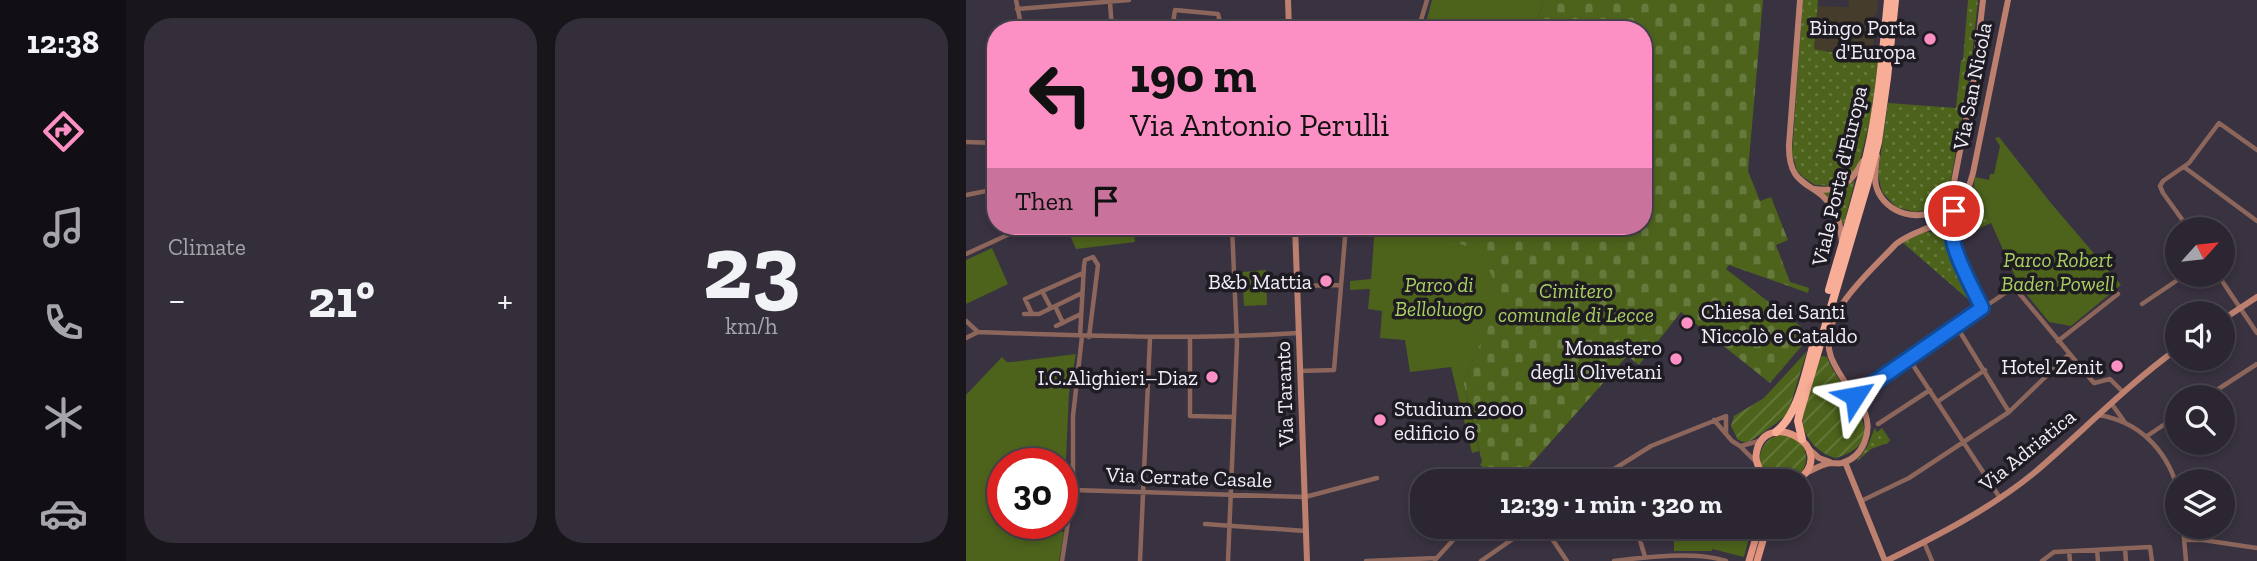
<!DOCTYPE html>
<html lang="en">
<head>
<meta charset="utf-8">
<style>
	body { margin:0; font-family:"Zilla Slab",serif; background:#332e39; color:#f1f3f6; height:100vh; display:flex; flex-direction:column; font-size:26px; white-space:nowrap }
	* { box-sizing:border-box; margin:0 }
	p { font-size:23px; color:#a6a5ab }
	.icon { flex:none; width:38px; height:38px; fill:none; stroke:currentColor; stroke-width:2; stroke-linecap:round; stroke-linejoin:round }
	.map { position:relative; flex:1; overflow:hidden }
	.panel { display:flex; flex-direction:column; gap:18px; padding:18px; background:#18151b; width:840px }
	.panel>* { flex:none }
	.guide { position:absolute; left:21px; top:21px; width:665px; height:214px; border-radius:28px; box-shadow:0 4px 10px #0003,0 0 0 2px #47434d; background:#fc8fc3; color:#111; overflow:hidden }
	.needle { width:46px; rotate:63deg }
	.buttons { position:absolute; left:1199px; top:217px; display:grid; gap:14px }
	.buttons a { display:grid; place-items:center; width:70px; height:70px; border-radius:50%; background:#2b2631; box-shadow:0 4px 10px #0003,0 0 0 2px #47434d; font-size:35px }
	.speed { position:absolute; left:21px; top:448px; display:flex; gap:14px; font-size:35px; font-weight:700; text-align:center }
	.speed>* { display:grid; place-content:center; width:91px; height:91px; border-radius:50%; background:#2b2631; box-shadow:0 4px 10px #0003,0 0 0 2px #47434d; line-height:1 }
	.speed .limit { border:10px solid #d22; background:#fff; color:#111 }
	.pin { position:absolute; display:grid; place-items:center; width:60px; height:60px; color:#fff; margin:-30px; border:4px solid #fff; border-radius:50%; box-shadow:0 2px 7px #0007 }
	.me { position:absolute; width:77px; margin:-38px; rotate:56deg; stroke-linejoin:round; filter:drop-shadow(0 0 5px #0008) }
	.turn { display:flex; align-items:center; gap:24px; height:147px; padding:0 28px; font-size:32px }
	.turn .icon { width:91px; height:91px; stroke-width:2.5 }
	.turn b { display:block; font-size:49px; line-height:60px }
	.then { display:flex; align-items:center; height:66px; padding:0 28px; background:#0003; gap:14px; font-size:26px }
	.big { font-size:52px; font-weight:700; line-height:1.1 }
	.panel .tile { flex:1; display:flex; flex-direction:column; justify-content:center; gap:10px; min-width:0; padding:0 24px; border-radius:28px; background:#332e39 }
	.panel .dial { align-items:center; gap:0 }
	.dial b { font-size:91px; line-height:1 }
	.heat { display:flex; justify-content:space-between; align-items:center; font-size:38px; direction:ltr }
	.panel .tiles { flex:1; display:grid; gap:18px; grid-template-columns:repeat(2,1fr) }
	.trip { position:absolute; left:444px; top:469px; width:402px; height:70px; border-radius:28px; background:#2b2631; box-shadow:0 4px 10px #0003,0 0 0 2px #47434d; font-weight:700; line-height:70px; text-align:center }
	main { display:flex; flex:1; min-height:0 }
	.menu { display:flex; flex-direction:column; width:126px; justify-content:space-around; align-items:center; background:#110f14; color:#a6a5ab }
	.menu .icon { width:49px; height:49px }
	.menu .active { color:#fc8fc3 }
	.menu b { font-size:32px; color:#f1f3f6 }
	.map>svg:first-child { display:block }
</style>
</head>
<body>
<main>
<nav class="menu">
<b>12:38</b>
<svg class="icon active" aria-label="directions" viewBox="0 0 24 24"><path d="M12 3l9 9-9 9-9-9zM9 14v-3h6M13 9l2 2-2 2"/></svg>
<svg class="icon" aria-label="music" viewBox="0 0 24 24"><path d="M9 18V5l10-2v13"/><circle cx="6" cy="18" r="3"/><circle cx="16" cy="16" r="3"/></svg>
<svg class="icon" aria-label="phone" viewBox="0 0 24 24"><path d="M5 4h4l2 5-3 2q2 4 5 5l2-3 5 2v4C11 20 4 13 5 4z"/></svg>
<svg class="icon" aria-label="climate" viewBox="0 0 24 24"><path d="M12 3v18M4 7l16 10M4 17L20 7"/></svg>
<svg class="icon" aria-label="car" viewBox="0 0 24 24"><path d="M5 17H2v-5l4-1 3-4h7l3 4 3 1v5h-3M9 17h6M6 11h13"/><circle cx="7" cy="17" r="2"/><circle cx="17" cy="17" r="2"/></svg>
</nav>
<section class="panel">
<div class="tiles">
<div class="tile"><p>Climate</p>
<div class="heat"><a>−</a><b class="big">21°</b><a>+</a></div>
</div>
<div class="tile dial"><b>23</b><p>km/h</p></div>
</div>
</section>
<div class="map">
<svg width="1291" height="561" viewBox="0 0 1291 561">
	<defs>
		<pattern id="grass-dots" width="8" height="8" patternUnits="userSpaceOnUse" patternTransform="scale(1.75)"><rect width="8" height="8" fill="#4d631c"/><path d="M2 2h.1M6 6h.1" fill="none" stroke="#677a3e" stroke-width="1.8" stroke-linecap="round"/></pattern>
		<pattern id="cemetery-stones" width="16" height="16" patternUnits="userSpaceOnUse" patternTransform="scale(1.75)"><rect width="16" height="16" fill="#4d631c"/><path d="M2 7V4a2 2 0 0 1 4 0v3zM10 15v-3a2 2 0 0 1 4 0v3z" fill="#677a3e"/></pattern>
		<pattern id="garden-furrows" width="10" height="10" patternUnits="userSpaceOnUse" patternTransform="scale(1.75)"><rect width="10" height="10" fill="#4d631c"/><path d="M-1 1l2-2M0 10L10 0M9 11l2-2" fill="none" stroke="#677a3e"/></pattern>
	</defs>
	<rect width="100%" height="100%" fill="#393241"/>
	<!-- commercial -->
	<path fill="#453c2b" d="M 883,0 L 912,0 L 911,15 L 908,15 L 907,19 L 910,19 L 906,60 L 848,49 L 851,6 L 882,7 Z"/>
	<!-- grass -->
	<path fill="url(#grass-dots)" d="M 837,0 L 852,0 L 848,49 L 912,61 L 905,116 L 894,160 L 892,167 L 881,180 L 868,186 L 849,185 L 837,177 L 831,170 L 826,154 Z
		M 1002,0 L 1012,0 L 1004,74 L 985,179 L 978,197 L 969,206 L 960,210 L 949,212 L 930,207 L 916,192 L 912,174 L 922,103 L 990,108 L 995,60 L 997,60 Z
		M 889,180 L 878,224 L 877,224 L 871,208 L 856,192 L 873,190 Z
		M 1008,185 L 1025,223 L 991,238 C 985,214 1000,206 1008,185 Z
		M 961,231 L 976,236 L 980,240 L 1011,307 L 936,242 Z
		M 909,428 L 911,432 L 916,428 L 924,440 L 922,443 L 905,449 L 890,462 L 901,447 Z"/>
	<!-- cemetery -->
	<path fill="url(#cemetery-stones)" d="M 579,0 L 797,0 L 782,171 L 794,201 L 805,197 L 822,240 L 810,245 L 824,282 L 843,288 L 842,293 L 763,265 L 760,269 L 843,333 L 839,337 L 839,342 L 804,383 L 715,312 L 673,365 L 661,356 L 559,471 L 561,481 L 533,481 L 514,465 L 516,462 L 497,381 L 535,297 L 473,237 L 475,226 L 677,226 L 677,30 L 566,30 Z"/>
	<!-- park -->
	<path fill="#4d631c" d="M 466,0 L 579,0 L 566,30 L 458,30 Z
		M 1033,137 L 1084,202 L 1155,285 L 1105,326 L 1083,322 L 1053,285 L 1008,185 L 1009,177 L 1023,180 L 1024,174 L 1028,174 L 1034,146 L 1029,138 Z
		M 100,226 L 167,226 L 169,242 L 110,249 Z
		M 409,226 L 475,226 L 474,237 L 514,251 L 536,297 L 497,381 L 513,451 L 506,453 L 485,367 L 444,372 L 439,340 L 414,338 L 416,311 L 402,309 L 404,289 L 384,290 L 384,281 L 405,279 Z
		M 26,248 L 42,284 L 0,304 L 0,260 Z
		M 300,270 L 301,305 L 278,306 L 276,272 Z
		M 110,354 L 103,393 L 100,459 L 96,459 L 96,463 L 100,463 L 100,466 L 96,466 L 96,464 L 37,464 L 37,523 L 96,523 L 94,531 L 98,532 L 93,561 L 0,561 L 0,395 L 36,357 L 41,362 L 46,362 Z
		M 708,527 L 786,527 L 778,557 L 746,549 L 746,551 L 708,551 Z"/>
	<!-- garden -->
	<path fill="url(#garden-furrows)" d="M 841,351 L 822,413 C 820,417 787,440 784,441 C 779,443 777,442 772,440 L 765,426 L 768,416 L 798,398 Z
		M 855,356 L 861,357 C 871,388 934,439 870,458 C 855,455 838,439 837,423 C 836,409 850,371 855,356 Z
		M794 458a23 23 0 1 1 46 0a23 23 0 1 1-46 0Z"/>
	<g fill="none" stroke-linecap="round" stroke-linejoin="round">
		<!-- street -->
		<path stroke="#8d665b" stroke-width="4.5" d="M 50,0 L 56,30
			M 144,2 L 146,30
			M 51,9 L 163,0
			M 206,30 L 209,10 L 252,14 L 256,30
			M 452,30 L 461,0
			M 0,142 L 30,143
			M 1218,167 L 1291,221
			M 0,195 L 30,189
			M 976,221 L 980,235 L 986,240 L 1016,308
			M 961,228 L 970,229 L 979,234
			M 1223,229 L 1197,193 L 1194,186 L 1197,181 L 1223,163 L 1253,123 L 1291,150
			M 986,239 L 987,213
			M 0,254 L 61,226
			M 1252,275 L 1291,333
			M 331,286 L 375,285
			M 76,291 L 85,308
			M 116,293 L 73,314 L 66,314 L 59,299 L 117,273
			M 1176,304 L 1219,275
			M 89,306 L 97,323
			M 58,314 L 66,314
			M 0,321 L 12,332
			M 90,326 L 115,314
			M 991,327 L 1043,412
			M 114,336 L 118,266 L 119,260 L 127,257 L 132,265 L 123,337
			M 224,337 L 224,416 L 268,417
			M 0,338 L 12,332 C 119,336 226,340 333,333
			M 1092,341 L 1152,294
			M 943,359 L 1034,498
			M 334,371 L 368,370 L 380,226
			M 889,395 L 1048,287 L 1128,383 L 1144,379 L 1157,392
			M 1240,397 L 1291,364
			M 971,402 L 1019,370
			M 1145,403 L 1158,421
			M 1132,415 C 1172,421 1199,448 1211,486
			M 748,420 L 766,441 L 774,446 L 789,461
			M 912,424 L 964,390
			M 1181,436 L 1211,416
			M 775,446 L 793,441
			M 516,472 L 528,481
			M 540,479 L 548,469
			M 629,481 L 685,446 L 760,416 L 760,433
			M 107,490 L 339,497 L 411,478
			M 895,501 L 943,478 L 1043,412 L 1103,354
			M 239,524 L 340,531
			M 578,527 L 601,561
			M 1217,527 L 1220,561
			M 1218,540 L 1237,540 L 1291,548
			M 958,542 L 966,561
			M 1159,549 L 1160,561
			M 1131,550 L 1132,561
			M 1103,551 L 1104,561
			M 679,557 L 674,540 L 695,527
			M 469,560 L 499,527
			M 96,561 L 107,490 L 107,416 L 116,336
			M 174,561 L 184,338
			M 262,561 L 271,343 L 266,226
			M 400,561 L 471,558
			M 515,561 L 564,527
			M 648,561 C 679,557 731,551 760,561
			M 1076,561 L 1088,552 L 1184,547 L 1186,561"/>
		<!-- secondary -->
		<path stroke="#bd806f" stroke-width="6" d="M 322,0 L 323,30
			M 834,0 L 823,145 C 822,191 851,180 868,210 C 874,220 875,232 876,243
			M 911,156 C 910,167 907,179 911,189 C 920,214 955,224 976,206 C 983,200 986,191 988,182 L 1008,79 L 1017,0
			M 848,189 C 874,193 885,183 897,161
			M 329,226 L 341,561
			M 1256,320 L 1291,297
			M 844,450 L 853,458 L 864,462
			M 879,462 L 919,561
			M 840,473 C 848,469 856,464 865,463 C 871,463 871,464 876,463 C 898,457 906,431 899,413 C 889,394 873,377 865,357 C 850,316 905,271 930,244 C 940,236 952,232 964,227 C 988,217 1001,197 1007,173 L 1042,0
			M 920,561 C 971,536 1024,509 1068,473 C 1116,432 1160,386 1211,349"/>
		<!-- primary -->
		<path stroke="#e2947f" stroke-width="7" d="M 799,481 C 796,472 790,466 790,456 C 795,404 877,447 831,481
			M 783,561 L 793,527
			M 791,561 L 801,527"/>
		<!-- highway -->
		<path stroke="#f8ad97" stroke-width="8" d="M 863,290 C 876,245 890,201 901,155 C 913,104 917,52 922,0
			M 810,432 C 834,413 840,368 849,340
			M 836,439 L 832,421 L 834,412 L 901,185 L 912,142 L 921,78 L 929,0"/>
	</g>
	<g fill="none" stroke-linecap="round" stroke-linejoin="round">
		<defs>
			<path id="route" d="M 889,396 L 1016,308 C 1005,283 976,238 988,211"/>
		</defs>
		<!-- route casing -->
		<use href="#route" stroke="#114b97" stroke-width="18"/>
		<!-- route -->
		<use href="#route" stroke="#1a73e8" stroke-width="12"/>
	</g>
	<!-- markers -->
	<g fill="#fc8fc3" stroke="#1e1b22" stroke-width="2.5">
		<circle cx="964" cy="39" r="7"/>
		<circle cx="360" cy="281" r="7"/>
		<circle cx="721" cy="323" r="7"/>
		<circle cx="710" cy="359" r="7"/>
		<circle cx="1151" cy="366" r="7"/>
		<circle cx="246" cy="377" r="7"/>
		<circle cx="414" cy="420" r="7"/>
	</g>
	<g text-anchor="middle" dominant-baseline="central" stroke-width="7" stroke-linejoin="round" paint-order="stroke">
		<!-- poi labels -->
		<g font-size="21" fill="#f2eef8" stroke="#1e1b22" text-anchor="end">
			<text x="950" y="27">Bingo Porta<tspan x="950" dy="24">d'Europa</tspan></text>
			<text x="346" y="281">B&amp;b Mattia</text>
			<text x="735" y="311" text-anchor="start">Chiesa dei Santi<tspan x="735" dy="24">Niccolò e Cataldo</tspan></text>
			<text x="696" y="347">Monastero<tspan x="696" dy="24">degli Olivetani</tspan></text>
			<text x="1137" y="366">Hotel Zenit</text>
			<text x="232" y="377">I.C.Alighieri–Diaz</text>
			<text x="428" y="408" text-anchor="start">Studium 2000<tspan x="428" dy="24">edificio 6</tspan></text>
		</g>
		<!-- street labels -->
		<g font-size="21" fill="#f2eef8" stroke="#1e1b22">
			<text transform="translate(1006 86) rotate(-79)">Via San Nicola</text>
			<text transform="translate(873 176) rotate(-77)">Viale Porta d'Europa</text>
			<text transform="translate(318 394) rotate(-92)">Via Taranto</text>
			<text transform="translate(1061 450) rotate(-39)">Via Adriatica</text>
			<text transform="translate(223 477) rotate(2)">Via Cerrate Casale</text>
		</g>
		<!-- park labels -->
		<g font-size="21" font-style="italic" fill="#aad160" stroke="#1e1b22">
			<text x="1092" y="259">Parco Robert<tspan x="1092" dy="24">Baden Powell</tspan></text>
			<text x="473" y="284">Parco di<tspan x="473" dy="24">Belloluogo</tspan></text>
			<text x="610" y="290">Cimitero<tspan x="610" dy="24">comunale di Lecce</tspan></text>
		</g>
	</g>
</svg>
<div class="buttons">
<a><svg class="needle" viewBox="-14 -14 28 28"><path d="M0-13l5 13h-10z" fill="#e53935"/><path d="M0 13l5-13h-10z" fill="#a6a5ab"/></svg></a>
<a><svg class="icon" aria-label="sound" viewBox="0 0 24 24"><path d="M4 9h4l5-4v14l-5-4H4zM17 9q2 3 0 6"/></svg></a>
<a><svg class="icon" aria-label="search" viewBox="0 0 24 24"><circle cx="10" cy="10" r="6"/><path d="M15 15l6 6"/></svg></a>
<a><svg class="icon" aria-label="layers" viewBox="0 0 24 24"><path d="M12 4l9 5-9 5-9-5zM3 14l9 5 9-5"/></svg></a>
</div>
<div class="speed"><div class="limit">30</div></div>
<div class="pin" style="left:988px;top:211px;background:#d93025"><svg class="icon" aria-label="arrive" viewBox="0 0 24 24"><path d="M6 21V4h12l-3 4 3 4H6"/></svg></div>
<svg class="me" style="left:889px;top:396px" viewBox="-20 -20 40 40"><path d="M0-17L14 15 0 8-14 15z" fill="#1a73e8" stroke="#fff" stroke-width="4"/></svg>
<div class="trip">12:39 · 1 min · 320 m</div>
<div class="guide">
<div class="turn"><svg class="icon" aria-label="left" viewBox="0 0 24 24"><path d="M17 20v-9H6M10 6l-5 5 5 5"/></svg><div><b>190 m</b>Via Antonio Perulli</div></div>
<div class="then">Then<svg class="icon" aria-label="arrive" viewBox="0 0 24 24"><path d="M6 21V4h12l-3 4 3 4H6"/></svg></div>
</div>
</div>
</main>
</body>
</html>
